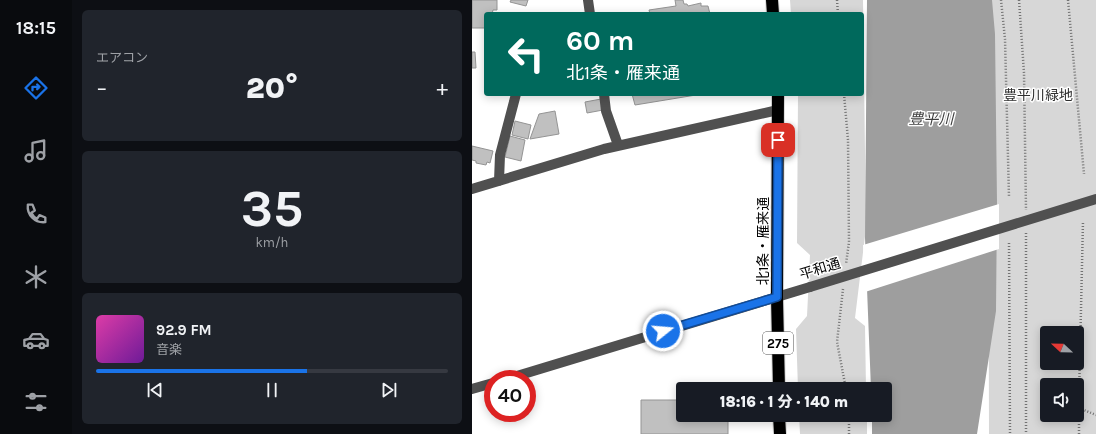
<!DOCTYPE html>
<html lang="ja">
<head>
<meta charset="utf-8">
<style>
	body { margin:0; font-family:Karla,"Noto Sans JP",sans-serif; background:#20242c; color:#f1f3f6; height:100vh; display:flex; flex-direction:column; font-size:15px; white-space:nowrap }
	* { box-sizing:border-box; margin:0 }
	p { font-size:13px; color:#9ea1a6 }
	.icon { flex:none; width:22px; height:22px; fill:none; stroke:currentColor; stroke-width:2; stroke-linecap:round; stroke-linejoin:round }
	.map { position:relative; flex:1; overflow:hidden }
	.panel { display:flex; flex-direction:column; gap:10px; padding:10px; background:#0d0f14; width:400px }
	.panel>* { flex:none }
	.hud { position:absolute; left:12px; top:12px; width:380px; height:84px; border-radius:4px; box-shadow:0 2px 10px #0003; background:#00695c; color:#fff; overflow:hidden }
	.needle { width:26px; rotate:292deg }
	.tools { position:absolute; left:568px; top:326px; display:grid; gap:8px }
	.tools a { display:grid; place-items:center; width:44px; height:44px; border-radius:4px; background:#171b24; box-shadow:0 2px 10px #0003; font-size:20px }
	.speed { position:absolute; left:12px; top:370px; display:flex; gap:8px; font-size:20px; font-weight:700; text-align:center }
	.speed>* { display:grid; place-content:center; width:52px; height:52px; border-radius:50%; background:#171b24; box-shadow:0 2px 10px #0003; line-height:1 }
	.speed .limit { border:6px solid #d22; background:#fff; color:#111 }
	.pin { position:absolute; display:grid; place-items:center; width:34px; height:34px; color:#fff; margin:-17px; border-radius:8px; box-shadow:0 2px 6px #0006 }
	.me { position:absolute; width:44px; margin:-22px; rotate:73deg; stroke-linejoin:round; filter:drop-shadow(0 0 3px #0008) }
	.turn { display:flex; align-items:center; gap:14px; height:84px; padding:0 16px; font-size:18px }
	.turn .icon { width:52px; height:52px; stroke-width:2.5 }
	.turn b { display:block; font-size:28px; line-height:34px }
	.big { font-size:30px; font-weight:800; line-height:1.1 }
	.panel .card { flex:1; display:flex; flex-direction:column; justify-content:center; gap:6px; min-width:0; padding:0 14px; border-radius:6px; background:#20242c }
	.panel .dial { align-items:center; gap:0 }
	.dial b { font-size:52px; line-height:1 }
	.song { display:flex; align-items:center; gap:12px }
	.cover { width:48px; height:48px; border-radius:6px; background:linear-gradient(135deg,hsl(320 70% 55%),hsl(280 70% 35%)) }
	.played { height:4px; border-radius:2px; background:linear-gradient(90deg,#1a73e8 60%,#363941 60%) }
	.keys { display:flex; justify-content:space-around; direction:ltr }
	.heat { display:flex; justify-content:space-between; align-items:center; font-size:22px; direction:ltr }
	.trip { position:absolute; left:204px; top:382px; width:216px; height:40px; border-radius:4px; background:#171b24; box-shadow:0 2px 10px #0003; font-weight:800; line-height:40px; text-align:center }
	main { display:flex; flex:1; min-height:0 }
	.dock { display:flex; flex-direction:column; width:72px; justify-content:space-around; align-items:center; background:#090b0e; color:#9ea1a6 }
	.dock .icon { width:28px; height:28px }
	.dock .current { color:#1a73e8 }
	.dock b { font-size:18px; color:#f1f3f6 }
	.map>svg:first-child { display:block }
</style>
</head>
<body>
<main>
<nav class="dock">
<b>18:15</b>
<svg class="icon current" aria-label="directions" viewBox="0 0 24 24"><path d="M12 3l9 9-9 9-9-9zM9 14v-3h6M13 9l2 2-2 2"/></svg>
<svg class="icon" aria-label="music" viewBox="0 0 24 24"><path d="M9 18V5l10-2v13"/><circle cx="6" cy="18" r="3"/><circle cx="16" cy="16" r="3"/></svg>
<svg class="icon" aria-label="phone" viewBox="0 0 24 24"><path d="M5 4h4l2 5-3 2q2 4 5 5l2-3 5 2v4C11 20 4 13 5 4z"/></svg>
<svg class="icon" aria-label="climate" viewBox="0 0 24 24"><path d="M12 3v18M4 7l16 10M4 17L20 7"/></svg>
<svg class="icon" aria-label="car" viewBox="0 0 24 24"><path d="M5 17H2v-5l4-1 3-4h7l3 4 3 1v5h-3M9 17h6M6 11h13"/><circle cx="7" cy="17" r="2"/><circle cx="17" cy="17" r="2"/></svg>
<svg class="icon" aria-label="filters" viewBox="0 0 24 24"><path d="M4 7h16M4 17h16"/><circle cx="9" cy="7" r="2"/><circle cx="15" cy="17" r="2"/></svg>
</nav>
<section class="panel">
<div class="card"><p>エアコン</p>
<div class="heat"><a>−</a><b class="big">20°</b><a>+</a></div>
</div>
<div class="card dial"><b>35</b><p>km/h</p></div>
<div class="card">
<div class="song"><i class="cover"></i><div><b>92.9 FM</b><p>音楽</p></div></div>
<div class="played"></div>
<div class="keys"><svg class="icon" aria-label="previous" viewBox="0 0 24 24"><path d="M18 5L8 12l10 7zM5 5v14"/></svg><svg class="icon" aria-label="pause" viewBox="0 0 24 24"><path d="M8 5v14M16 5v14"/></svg><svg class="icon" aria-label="next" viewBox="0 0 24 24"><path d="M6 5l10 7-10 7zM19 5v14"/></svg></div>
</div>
</section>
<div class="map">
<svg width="624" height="434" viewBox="0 0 624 434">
	<rect width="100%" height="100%" fill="#fff"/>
	<!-- green -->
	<path fill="#d7d7d7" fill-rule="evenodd" d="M 318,0 L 391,0 L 394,228 L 383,318 L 393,326 L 394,389 L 326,389 L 324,329 L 335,316 L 338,255 L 325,243 L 326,94 L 390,94 L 390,14 L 319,14 Z
		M 516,0 L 624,0 L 624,434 L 517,434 ZM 575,333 L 605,333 L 605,363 L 575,363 ZM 575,385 L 605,385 L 605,415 L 575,415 Z
		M 327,415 L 395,415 L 395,434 L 328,434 Z"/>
	<!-- water -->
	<path fill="#9e9e9e" d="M 395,0 L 520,0 L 523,34 L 525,203 L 524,311 L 505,434 L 400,434 L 400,415 L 413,415 L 413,389 L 399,389 L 393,238 Z"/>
	<!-- pier -->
	<path fill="#fff" d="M 527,204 L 527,249 L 393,292 L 391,245 Z"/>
	<!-- building -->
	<path fill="#c0c0c0" stroke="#949494" d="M 0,0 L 25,0 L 25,10 L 21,10 L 20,14 L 14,14 L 14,28 L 0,28 Z
		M 39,0 L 56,0 L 54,6 L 38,2 Z
		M 203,0 L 211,0 L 212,4 L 215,4 L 216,6 L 229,3 L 229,6 L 236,6 L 238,14 L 178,14 L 177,10 L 204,6 Z
		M 0,52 L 3,52 L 4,68 L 0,68 Z
		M 160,94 L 230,94 L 163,105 Z
		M 129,99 L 131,110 L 115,113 L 113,102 Z
		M 83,111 L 87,134 L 58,139 L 67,114 Z
		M 43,121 L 59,125 L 56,139 L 40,135 Z
		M 38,136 L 53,140 L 49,161 L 33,157 Z
		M 0,146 L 21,151 L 18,163 L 15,162 L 14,165 L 4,163 L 4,161 L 0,160 Z
		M 169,400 L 211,400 L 211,415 L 256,415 L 256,434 L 169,434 Z"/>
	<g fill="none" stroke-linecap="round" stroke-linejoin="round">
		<defs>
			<path id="highway" d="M 300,0 L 301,14
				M 306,94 L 305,297 L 307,389
				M 307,415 L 308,434"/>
		</defs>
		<!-- highway casing -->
		<use href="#highway" stroke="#dbdbdb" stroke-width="14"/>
		<!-- path -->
		<path stroke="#727272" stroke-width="2.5" stroke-dasharray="1 2" stroke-linecap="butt" d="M 365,0 L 366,14
			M 529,0 L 533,39 L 537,197
			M 547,0 L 552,73 L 554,210
			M 596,0 L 612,174
			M 372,94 L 376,140 L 377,242 L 374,264
			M 554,233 L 554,434
			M 537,243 L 538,434
			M 371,289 L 365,342 L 374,389
			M 607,408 L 624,415
			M 377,415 L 377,434
			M 607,434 L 607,397 L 611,221"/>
		<!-- minor -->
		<path stroke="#505050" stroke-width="10" d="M 116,0 L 118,14
			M 132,94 L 134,111 L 146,145
			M 27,181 L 28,155 L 44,94
			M 0,189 L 132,149 L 306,110
			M 35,379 L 338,287
			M 0,389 L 21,383"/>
		<!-- highway -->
		<use href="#highway" stroke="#000" stroke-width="12"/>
		<!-- minor-bridge -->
		<path stroke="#505050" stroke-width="10" d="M 338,287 L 624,199"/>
	</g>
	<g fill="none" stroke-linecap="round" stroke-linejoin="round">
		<defs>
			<path id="route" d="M 191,331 L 305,297 L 306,140"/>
		</defs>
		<!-- route casing -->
		<use href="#route" stroke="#114b97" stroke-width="10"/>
		<!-- route -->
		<use href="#route" stroke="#1a73e8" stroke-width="7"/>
	</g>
	<g text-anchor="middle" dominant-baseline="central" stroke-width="3" stroke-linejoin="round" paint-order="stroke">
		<!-- shield labels -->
		<rect fill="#fff" stroke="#4c4c4c" stroke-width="1" x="291" y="332" width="30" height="22" rx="3"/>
		<g font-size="13" font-weight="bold" fill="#000">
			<text x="306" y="343">275</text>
		</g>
		<!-- park labels -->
		<g font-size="14" fill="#2e2e2e" stroke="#fff">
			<text x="566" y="95">豊平川緑地</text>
		</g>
		<!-- street labels -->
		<g font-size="14" fill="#000" stroke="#fff">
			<text transform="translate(291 241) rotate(-90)">北1条・雁来通</text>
			<text transform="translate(348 269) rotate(-17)">平和通</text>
		</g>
		<!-- water labels -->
		<g font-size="15" font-style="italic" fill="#3f3f3f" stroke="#fff">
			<text x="459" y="119">豊平川</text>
		</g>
	</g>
</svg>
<div class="tools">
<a><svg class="needle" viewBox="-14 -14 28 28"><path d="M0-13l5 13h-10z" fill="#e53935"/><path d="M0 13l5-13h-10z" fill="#9ea1a6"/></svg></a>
<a><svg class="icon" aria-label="sound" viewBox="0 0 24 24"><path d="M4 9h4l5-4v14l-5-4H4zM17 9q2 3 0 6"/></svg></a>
</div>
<div class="speed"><div class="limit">40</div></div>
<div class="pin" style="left:306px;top:140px;background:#d93025"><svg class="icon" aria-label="arrive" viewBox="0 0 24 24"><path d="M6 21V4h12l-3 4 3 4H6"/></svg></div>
<svg class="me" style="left:191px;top:331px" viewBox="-20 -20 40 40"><circle r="17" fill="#1a73e8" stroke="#fff" stroke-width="3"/><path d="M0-11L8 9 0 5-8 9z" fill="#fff"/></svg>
<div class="trip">18:16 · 1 分 · 140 m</div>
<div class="hud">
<div class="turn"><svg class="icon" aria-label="left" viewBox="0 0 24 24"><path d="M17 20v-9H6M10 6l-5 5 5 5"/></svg><div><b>60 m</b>北1条・雁来通</div></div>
</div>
</div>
</main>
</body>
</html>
